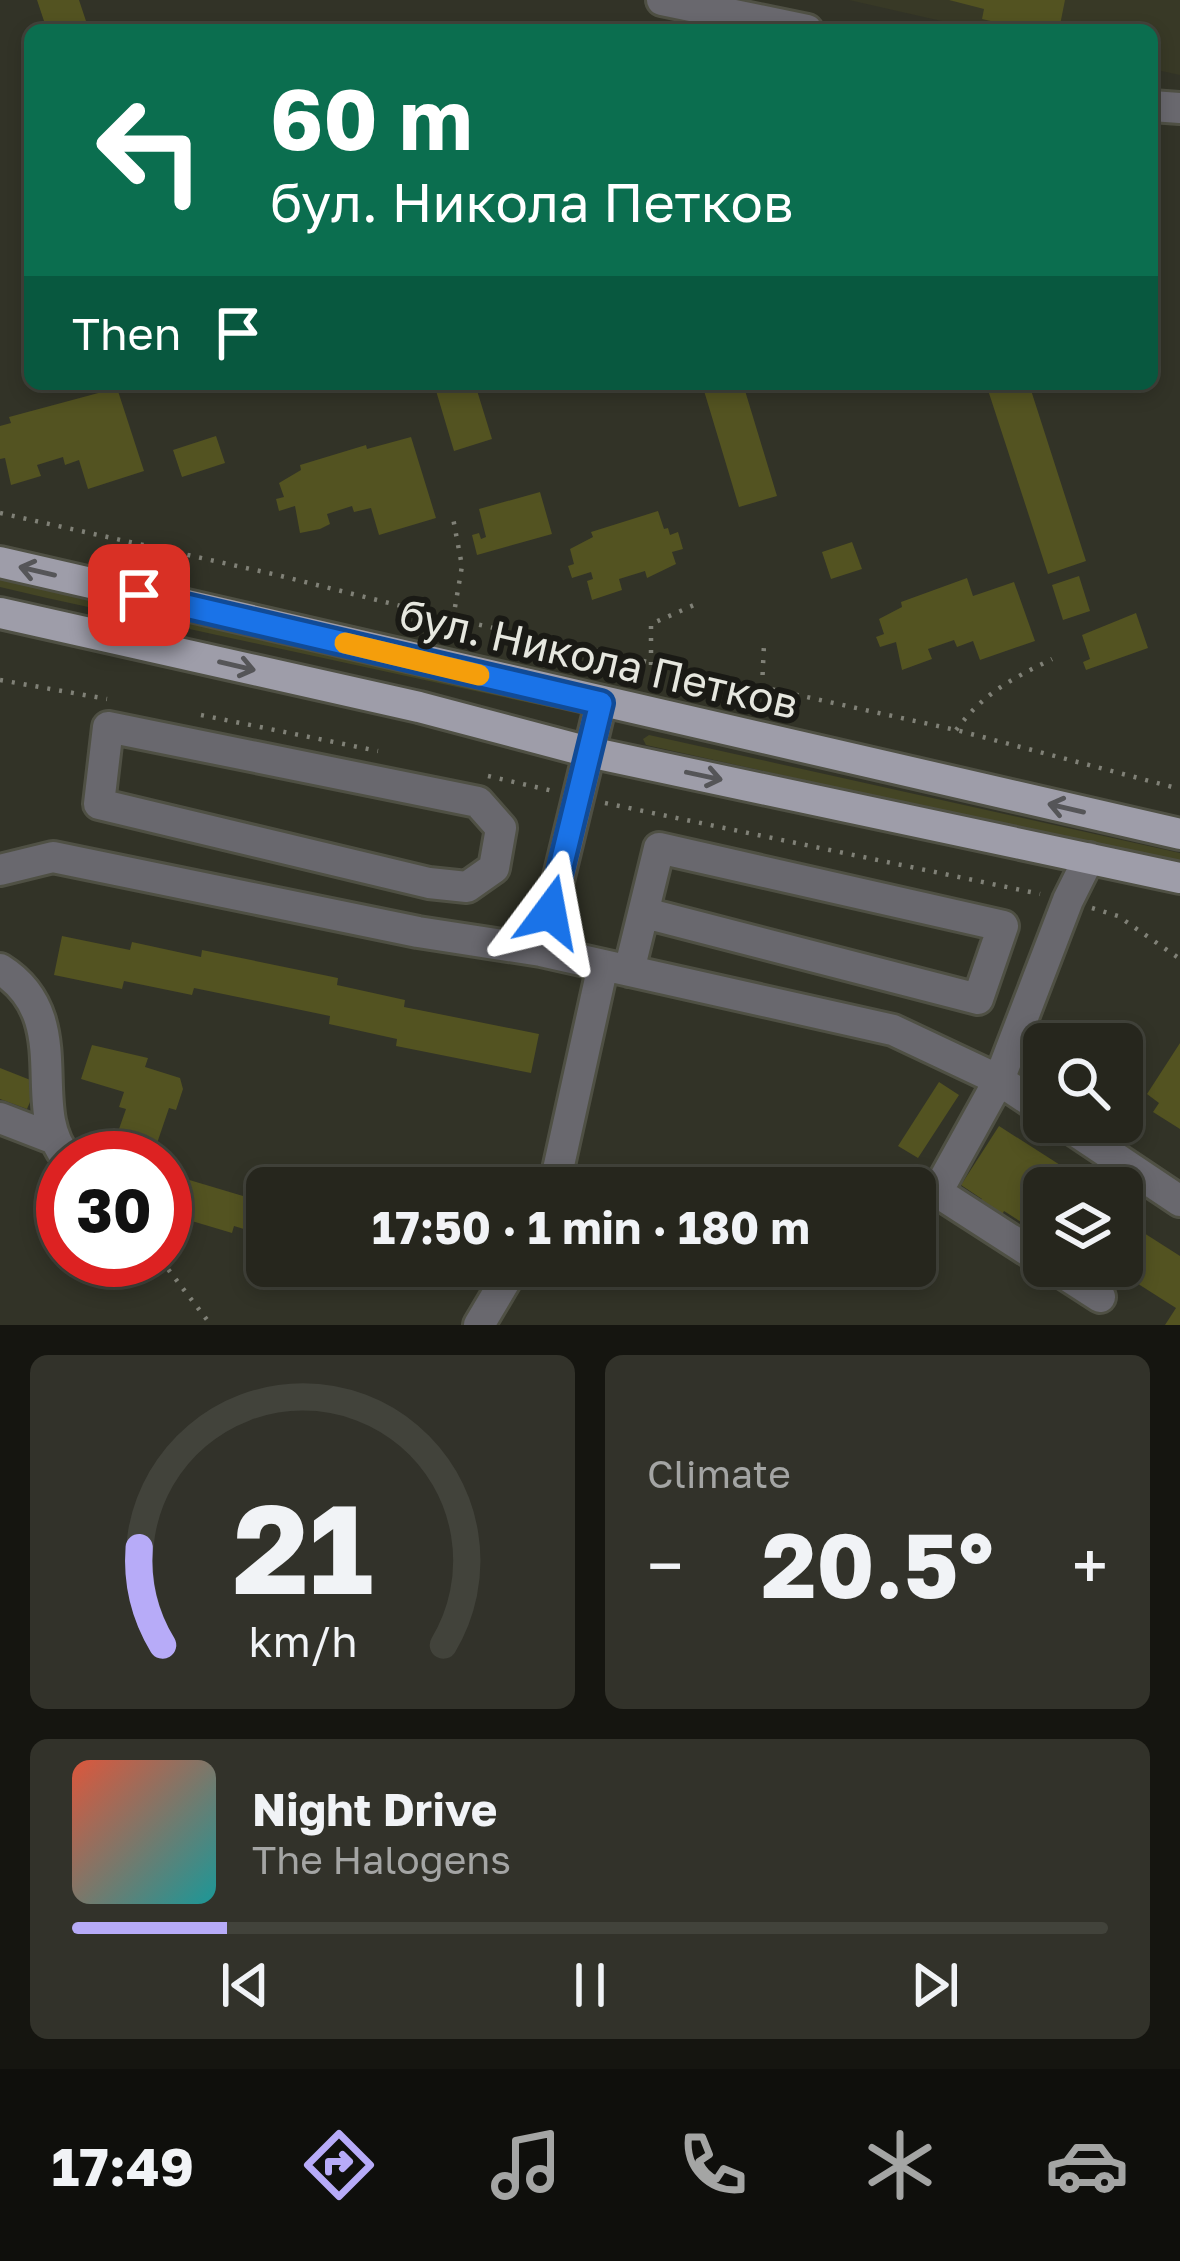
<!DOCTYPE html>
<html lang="en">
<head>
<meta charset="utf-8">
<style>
	body { margin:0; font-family:"Golos Text",sans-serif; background:#32322a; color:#f1f3f6; height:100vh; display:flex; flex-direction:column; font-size:45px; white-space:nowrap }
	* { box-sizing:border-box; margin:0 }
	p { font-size:39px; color:#a4a5a4 }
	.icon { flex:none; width:66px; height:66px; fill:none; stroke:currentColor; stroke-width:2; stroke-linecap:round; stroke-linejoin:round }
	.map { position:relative; height:1325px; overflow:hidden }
	.details { display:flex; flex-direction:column; gap:30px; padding:30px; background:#151510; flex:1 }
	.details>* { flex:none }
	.top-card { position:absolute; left:24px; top:24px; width:1134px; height:366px; border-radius:18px; box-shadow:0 6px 18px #0003,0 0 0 3px #42433b; background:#0b6e4f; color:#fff; overflow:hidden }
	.tools { position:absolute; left:1023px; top:1023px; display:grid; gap:24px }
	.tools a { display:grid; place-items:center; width:120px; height:120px; border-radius:18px; background:#26261d; box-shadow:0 6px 18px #0003,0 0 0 3px #42433b; font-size:60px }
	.speed { position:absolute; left:36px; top:1131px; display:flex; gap:24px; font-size:60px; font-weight:700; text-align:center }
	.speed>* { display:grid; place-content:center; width:156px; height:156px; border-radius:50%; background:#26261d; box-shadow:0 6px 18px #0003,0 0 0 3px #42433b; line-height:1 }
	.speed .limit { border:18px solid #d22; background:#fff; color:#111 }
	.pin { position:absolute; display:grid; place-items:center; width:102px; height:102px; color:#fff; margin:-51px; border-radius:24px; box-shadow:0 6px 18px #0006 }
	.me { position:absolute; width:132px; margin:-66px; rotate:13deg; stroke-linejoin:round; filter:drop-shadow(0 0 9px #0008) }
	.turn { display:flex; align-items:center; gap:42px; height:252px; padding:0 48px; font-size:54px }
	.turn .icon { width:156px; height:156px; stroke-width:2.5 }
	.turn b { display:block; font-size:84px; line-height:102px }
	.then { display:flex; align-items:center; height:114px; padding:0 48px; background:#0003; gap:24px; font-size:45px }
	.big { font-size:90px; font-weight:700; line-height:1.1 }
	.details .widget { flex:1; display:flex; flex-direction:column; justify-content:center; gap:18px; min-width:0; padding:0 42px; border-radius:18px; background:#32322a }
	.details .dial { align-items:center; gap:0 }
	.dial svg { height:312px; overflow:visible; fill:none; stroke:#42433b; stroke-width:7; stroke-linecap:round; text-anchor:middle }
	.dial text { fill:#f1f3f6; stroke:none }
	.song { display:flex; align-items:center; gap:36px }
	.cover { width:144px; height:144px; border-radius:18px; background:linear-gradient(135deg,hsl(10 70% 55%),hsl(180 70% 35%)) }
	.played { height:12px; border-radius:6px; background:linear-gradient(90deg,#b7abf8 15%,#42433b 15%) }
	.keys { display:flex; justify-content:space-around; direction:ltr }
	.heat { display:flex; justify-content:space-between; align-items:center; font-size:66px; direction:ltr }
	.details .tiles { flex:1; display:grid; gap:30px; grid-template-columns:1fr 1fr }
	.widget:last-child { grid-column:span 2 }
	.trip { position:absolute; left:246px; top:1167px; width:690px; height:120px; border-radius:18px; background:#26261d; box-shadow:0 6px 18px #0003,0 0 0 3px #42433b; font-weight:700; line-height:120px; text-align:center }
	.tab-bar { display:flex; height:192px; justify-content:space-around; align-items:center; background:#0f0f0c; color:#a4a5a4 }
	.tab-bar .icon { width:84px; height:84px }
	.tab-bar .selected { color:#b7abf8 }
	.tab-bar b { font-size:54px; color:#f1f3f6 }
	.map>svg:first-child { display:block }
</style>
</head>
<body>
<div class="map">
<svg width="1180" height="1325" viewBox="0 0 1180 1325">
	<rect width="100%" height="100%" fill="#323327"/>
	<!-- built -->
	<path fill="#383926" d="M 849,0 L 1180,0 L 1180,75 L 1152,69 L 1152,30 L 981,30 Z"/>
	<!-- green -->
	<path fill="#444525" d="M 0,572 L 563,704 L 558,709 L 47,598 L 0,587 Z
		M 649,735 L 1180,853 L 1180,863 L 646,745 L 643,739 Z"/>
	<!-- building -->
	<path fill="#535321" d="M 37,0 L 79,0 L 89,30 L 47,30 Z
		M 949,0 L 1065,0 L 1059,30 L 994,28 L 995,22 L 982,19 L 984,9 Z
		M 434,384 L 475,384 L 492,439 L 454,451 Z
		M 702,384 L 743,384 L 777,496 L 739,507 Z
		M 986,384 L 1029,384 L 1086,561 L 1048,574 Z
		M 117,388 L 144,471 L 88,489 L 79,460 L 65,465 L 63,457 L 37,465 L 41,476 L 11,485 L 5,458 L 0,459 L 0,426 L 11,423 L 9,417 Z
		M 216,436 L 225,463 L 182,477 L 173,450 Z
		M 411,437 L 436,518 L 379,535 L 371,508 L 354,512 L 352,506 L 327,514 L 330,524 L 320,529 L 300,533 L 295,506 L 279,511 L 276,499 L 284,497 L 279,483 L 301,470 L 300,465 L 366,445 L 367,449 Z
		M 540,492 L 552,534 L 477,555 L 472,535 L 479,533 L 481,539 L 486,537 L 479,509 Z
		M 658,511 L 664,529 L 668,528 L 670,535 L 678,532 L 683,549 L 672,552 L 676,564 L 647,578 L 645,571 L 619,579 L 622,590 L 592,600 L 587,581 L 593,579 L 591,572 L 572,578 L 568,566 L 574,564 L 570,549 L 593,537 L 591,532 Z
		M 852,542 L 862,569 L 831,579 L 822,552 Z
		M 1079,576 L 1090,611 L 1063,620 L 1052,585 Z
		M 967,578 L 973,596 L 1014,582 L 1035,641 L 980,660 L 973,641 L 957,647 L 954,640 L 928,649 L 932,659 L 902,670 L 896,642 L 880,647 L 876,637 L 884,634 L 879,619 L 902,607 L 901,602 Z
		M 1136,613 L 1148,648 L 1086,670 L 1083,662 L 1090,659 L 1082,635 Z
		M 62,936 L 130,950 L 132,942 L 201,957 L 202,950 L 338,978 L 337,985 L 405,1000 L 404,1007 L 539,1034 L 531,1073 L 396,1046 L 397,1039 L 329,1024 L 330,1016 L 194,988 L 192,995 L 124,981 L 122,989 L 54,975 Z
		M 1180,1043 L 1180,1129 L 1153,1112 L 1159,1103 L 1147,1094 Z
		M 92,1045 L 148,1058 L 145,1067 L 180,1078 L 183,1089 L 176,1110 L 169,1108 L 152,1158 L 129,1158 L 130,1155 L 112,1149 L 126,1109 L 119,1107 L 124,1092 L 81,1079 Z
		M 0,1068 L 38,1083 L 27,1109 L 0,1099 Z
		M 939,1082 L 959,1095 L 918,1158 L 898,1146 Z
		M 999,1126 L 1096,1188 L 1044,1188 L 1044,1237 L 1004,1211 L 1002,1215 L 992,1208 L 990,1212 L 979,1205 L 982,1199 L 961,1185 Z
		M 176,1176 L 243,1196 L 245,1188 L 267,1195 L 267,1236 L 234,1226 L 232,1233 L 165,1213 Z
		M 1122,1219 L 1180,1256 L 1180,1325 L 1165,1325 L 1176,1308 L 1110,1266 L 1122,1266 Z"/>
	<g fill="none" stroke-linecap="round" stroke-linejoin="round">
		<defs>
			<path id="minor" d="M 662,0 L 807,30
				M 1152,106 L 1180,108
				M 601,703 L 541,951 L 893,1030 L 999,1080 L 1068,900 L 1089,858
				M 108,727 L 478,802 L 501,828 L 494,868 L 467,887 L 429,883 L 99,804 Z
				M 0,870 L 53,857 L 418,932 L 541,951
				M 0,969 C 78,1018 23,1108 67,1158
				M 629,971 L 659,848 L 1003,926 L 978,999 L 645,913
				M 1044,1110 L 999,1080 L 937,1192 L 1044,1261
				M 0,1118 L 52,1138
				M 1062,1122 L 1180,1201
				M 554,1188 L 603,965
				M 1052,1266 L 1100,1297
				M 479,1325 L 514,1266"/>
			<path id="major" d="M 0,562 L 1180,834
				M 0,613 L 419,707 L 589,752 L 1180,878"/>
		</defs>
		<!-- minor casing -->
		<use href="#minor" stroke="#4f5044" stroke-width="36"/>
		<!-- major casing -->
		<use href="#major" stroke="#4f5044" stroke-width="36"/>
		<!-- path -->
		<path stroke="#808177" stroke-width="4.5" stroke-dasharray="3 9" stroke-linecap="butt" d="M 0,513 L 273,574 L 453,619 L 956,730 L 1180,789
			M 453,619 L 462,566 L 453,518
			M 651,665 L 651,624 L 694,605
			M 0,680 L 107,699
			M 762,687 L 764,644
			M 201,715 L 378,751
			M 956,730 C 985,692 1010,680 1052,659
			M 488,776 L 553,791
			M 605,803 L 1040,894
			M 1092,908 L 1118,916 L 1180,959
			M 161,1260 L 211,1325"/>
		<!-- minor -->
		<use href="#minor" stroke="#69686e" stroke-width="30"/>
		<!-- major -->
		<use href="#major" stroke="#9e9da9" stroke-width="30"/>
	</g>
	<!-- one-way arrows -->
	<defs><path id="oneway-shaft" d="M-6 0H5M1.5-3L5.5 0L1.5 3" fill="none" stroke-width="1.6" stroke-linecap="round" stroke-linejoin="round" transform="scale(3)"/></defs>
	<g stroke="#555558">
		<use href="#oneway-shaft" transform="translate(37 571) rotate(-167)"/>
		<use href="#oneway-shaft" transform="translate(237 666) rotate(13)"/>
		<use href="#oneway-shaft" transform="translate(704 776) rotate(12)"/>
		<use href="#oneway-shaft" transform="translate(1066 808) rotate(-167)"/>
	</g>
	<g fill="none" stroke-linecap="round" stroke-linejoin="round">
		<defs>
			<path id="route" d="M 139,595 L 601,703 L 550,912"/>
		</defs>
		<!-- route casing -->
		<use href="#route" stroke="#114b97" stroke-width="30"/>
		<!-- route -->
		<use href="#route" stroke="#1a73e8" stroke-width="21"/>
		<!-- slow -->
		<path stroke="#f59e0b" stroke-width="21" d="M 345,643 L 479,675"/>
	</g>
	<g text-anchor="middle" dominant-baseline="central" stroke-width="12" stroke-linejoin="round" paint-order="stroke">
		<!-- street labels -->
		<g font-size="42" fill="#e6e7df" stroke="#1a1a15">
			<text transform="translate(599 658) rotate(13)">бул. Никола Петков</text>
		</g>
	</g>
</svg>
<div class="tools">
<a><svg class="icon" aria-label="search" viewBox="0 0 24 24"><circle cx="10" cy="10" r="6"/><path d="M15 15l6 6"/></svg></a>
<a><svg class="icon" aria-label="layers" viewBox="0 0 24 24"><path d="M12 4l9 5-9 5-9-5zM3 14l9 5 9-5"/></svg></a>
</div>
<div class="speed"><div class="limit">30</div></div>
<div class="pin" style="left:139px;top:595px;background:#d93025"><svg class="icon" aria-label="arrive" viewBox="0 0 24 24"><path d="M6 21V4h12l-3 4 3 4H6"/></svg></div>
<svg class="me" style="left:550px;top:912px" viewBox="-20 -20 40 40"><path d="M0-17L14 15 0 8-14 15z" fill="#1a73e8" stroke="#fff" stroke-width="4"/></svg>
<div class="trip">17:50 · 1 min · 180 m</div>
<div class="top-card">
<div class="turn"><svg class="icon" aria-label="left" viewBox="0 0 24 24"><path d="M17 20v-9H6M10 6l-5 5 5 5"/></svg><div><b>60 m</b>бул. Никола Петков</div></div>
<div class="then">Then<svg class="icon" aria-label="arrive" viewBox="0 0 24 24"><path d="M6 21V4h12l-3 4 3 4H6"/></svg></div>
</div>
</div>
<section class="details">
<div class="tiles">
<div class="widget dial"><svg viewBox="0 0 100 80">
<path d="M14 69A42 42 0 1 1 86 69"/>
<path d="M14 69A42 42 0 0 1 8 44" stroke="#b7abf8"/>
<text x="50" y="56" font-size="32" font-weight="700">21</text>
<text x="50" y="72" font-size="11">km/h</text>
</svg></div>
<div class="widget"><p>Climate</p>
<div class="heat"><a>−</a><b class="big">20.5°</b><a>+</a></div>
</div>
<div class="widget">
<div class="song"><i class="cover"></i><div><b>Night Drive</b><p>The Halogens</p></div></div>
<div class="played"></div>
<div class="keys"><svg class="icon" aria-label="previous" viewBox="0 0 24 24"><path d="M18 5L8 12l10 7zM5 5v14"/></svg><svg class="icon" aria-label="pause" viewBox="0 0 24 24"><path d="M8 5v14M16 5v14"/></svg><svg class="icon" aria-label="next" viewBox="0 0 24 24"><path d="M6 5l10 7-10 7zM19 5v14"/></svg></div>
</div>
</div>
</section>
<nav class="tab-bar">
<b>17:49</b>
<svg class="icon selected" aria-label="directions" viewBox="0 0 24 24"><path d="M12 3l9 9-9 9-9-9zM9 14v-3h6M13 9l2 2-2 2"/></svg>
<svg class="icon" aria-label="music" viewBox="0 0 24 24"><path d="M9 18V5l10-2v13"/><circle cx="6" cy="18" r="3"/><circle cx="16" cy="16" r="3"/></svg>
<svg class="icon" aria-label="phone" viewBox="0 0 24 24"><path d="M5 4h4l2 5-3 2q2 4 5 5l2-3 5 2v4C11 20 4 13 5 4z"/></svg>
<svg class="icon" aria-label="climate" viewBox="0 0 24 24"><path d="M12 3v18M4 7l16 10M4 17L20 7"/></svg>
<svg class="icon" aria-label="car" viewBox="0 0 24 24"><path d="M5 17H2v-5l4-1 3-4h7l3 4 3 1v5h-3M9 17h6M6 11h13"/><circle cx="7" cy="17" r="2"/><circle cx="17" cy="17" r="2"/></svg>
</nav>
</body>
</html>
